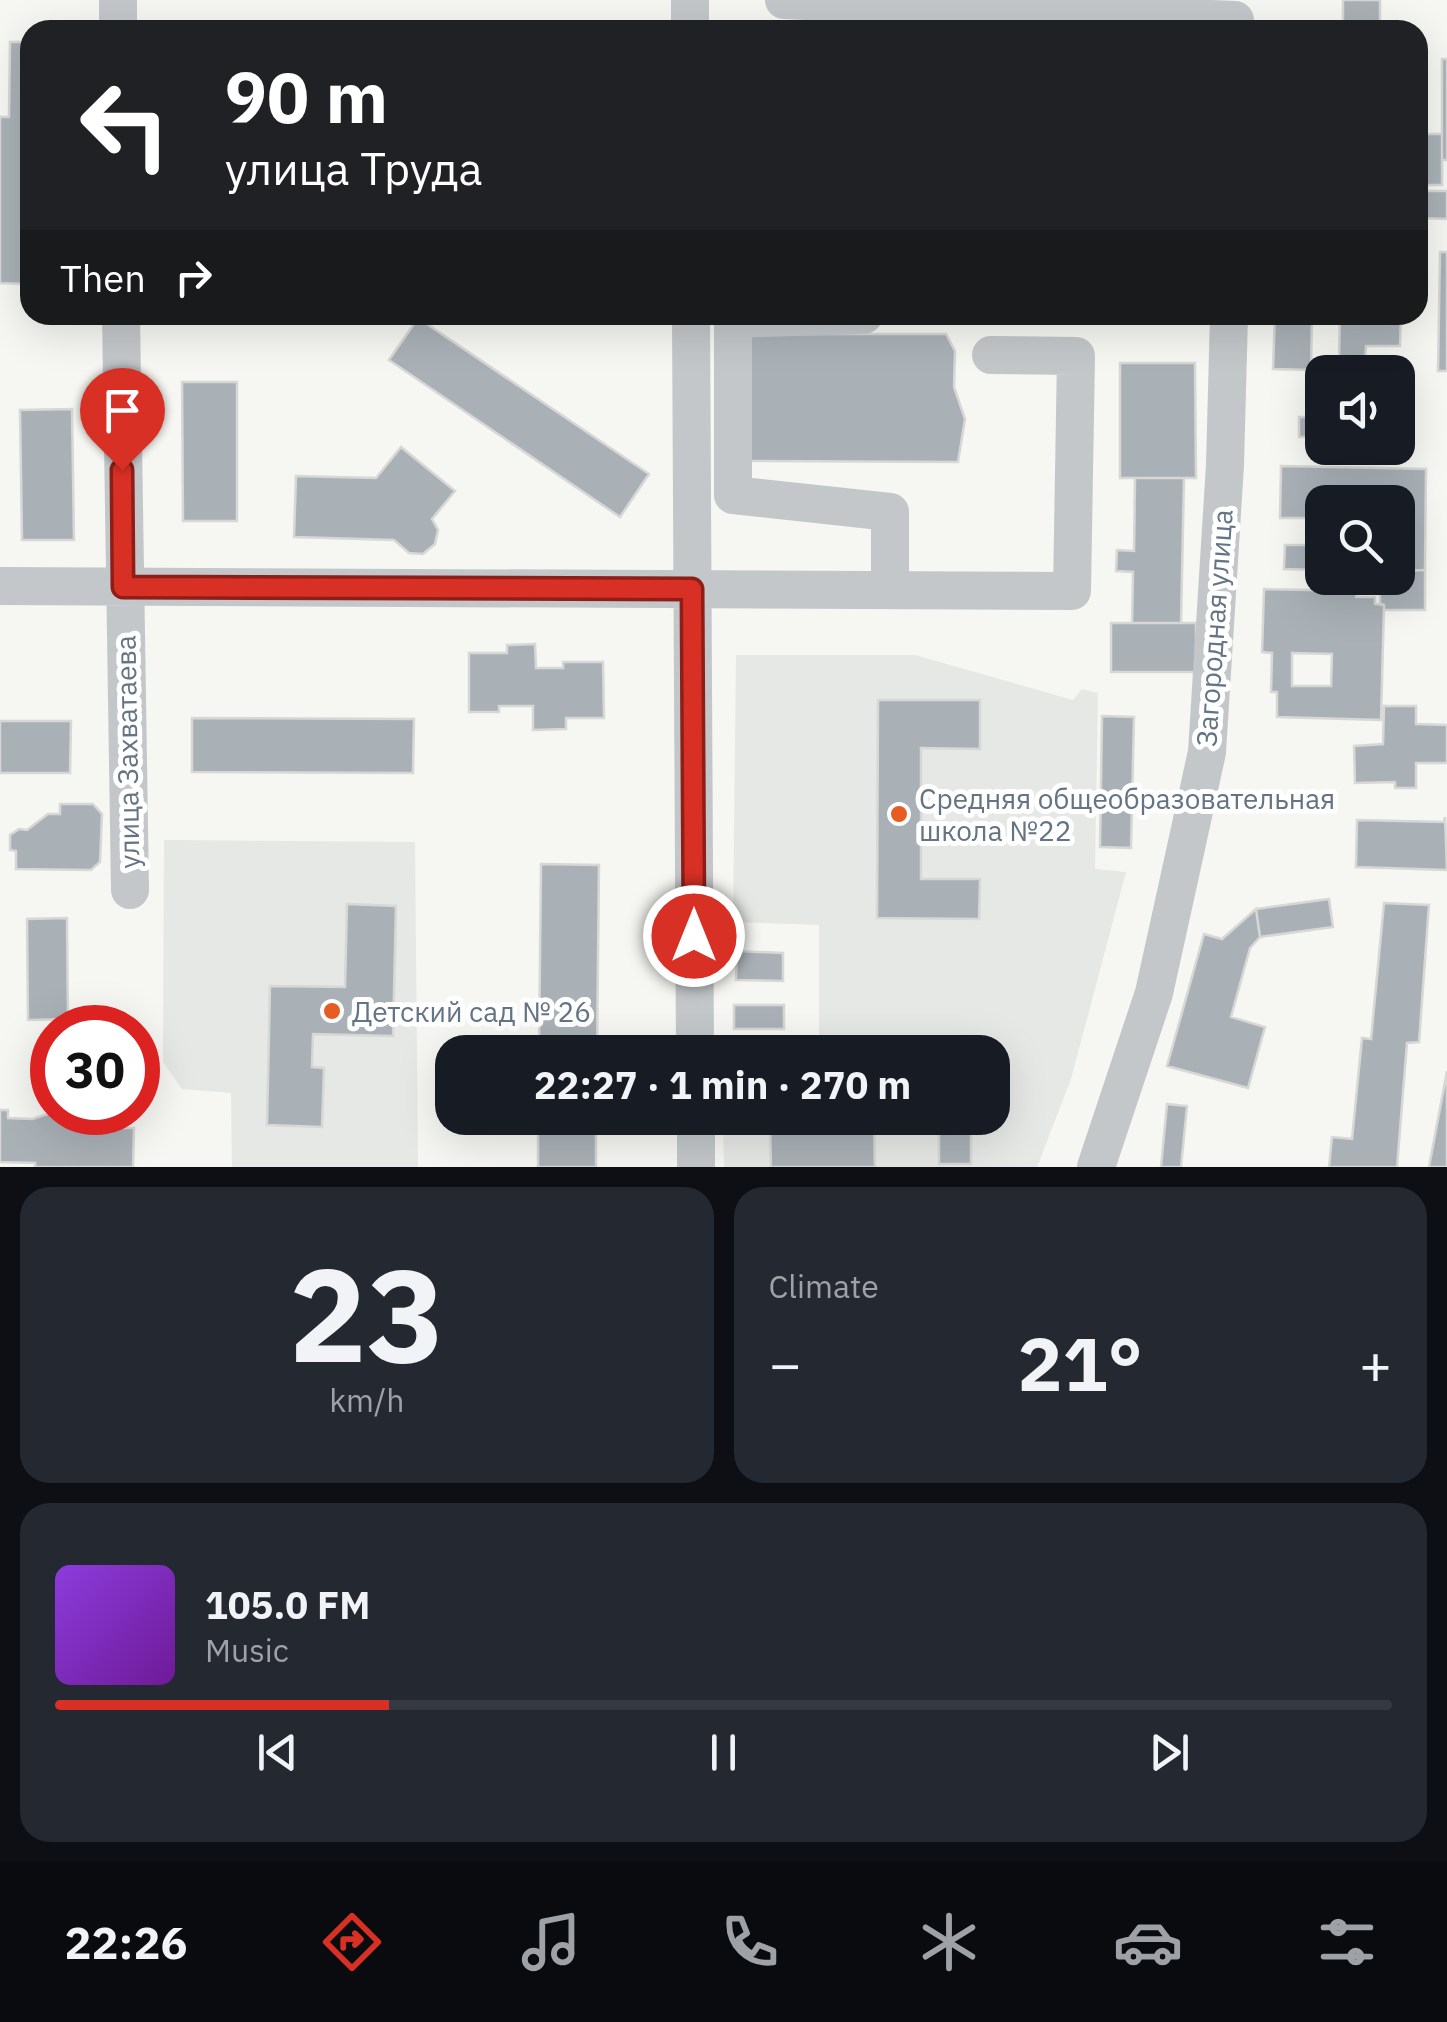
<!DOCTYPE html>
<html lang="en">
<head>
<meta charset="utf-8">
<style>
	body { margin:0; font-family:"IBM Plex Sans",sans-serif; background:#242831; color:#f1f3f6; height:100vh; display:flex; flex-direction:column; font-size:38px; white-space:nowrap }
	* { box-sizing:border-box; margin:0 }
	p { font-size:32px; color:#9ea1a6 }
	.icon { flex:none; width:55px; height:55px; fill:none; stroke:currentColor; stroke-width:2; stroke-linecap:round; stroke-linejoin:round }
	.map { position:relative; height:1167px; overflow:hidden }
	.details { display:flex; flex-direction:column; gap:20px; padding:20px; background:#0d0f14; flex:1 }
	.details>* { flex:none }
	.banner { position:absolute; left:20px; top:20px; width:1408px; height:305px; border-radius:30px; box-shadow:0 10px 40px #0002; background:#202124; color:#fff; overflow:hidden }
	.controls { position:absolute; left:1305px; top:355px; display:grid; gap:20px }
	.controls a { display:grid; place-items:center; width:110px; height:110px; border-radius:20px; background:#171b24; box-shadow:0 10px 40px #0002; font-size:50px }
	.speed { position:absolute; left:30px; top:1005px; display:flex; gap:20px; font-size:50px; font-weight:700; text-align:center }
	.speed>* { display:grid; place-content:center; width:130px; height:130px; border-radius:50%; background:#171b24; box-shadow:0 10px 40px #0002; line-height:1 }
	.speed .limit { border:15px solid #d22; background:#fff; color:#111 }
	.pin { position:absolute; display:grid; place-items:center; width:85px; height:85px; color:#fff; margin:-102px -42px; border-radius:50% 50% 50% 0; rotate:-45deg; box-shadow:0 0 10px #0007 }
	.pin .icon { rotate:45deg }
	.me { position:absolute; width:110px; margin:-55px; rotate:0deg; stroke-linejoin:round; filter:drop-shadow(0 0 8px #0008) }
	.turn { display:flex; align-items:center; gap:35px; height:210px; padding:0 40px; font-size:45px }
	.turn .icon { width:130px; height:130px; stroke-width:2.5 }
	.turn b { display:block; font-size:70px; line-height:85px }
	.then { display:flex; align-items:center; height:95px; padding:0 40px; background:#0003; gap:20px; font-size:38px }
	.big { font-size:75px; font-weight:700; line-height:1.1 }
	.details .card { flex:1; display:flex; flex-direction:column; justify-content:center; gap:15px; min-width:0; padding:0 35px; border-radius:30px; background:#242831 }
	.details .dial { align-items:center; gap:0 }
	.dial b { font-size:130px; line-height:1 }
	.song { display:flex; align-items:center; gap:30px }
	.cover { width:120px; height:120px; border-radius:15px; background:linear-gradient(135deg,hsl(270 70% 55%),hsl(280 70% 35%)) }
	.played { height:10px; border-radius:5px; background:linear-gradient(90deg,#d93025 25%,#363941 25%) }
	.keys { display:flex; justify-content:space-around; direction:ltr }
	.heat { display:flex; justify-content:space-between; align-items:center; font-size:55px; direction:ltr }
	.details .tiles { flex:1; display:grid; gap:20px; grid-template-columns:1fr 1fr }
	.card:last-child { grid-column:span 2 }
	.trip { position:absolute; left:435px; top:1035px; width:575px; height:100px; border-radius:30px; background:#171b24; box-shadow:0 10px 40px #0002; font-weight:700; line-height:100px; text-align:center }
	.tab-bar { display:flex; height:160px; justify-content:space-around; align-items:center; background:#090b0e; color:#9ea1a6 }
	.tab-bar .icon { width:70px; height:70px }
	.tab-bar .selected { color:#d93025 }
	.tab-bar b { font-size:45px; color:#f1f3f6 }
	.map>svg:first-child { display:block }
</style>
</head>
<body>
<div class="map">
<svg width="1447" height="1167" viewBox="0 0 1447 1167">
	<rect width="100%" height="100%" fill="#f6f6f2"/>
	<!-- built -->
	<path fill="#e6e8e6" d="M 736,655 L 915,655 L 1073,700 L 1082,689 L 1098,693 L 1095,869 L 1126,872 L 1071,1079 L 1037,1167 L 724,1167 L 723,1118 L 992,1118 L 992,1052 L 819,1052 L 819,925 L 733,922 Z
		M 164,840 L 415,842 L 418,1167 L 232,1167 L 231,1093 L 182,1089 L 163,1062 Z"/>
	<!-- building -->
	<path fill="#a9b1b7" stroke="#d7d7d5" stroke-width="2.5" fill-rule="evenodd" d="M 1343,0 L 1380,0 L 1380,30 L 1343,30 Z
		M 395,22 L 539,22 L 539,30 L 395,30 Z
		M 575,26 L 645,26 L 645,30 L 575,30 Z
		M 10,42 L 30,42 L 30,284 L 0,283 L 0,117 L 9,117 Z
		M 1442,59 L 1447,59 L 1447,160 L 1442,160 Z
		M 1418,134 L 1442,134 L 1442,185 L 1418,185 Z
		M 1418,191 L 1447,191 L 1447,219 L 1418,218 Z
		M 1440,252 L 1447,252 L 1447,371 L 1438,371 Z
		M 982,315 L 1098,315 L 1098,323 L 982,323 Z
		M 1275,315 L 1312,315 L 1311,370 L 1273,369 Z
		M 1340,315 L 1401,315 L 1400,346 L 1366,346 L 1365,359 L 1339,359 Z
		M 418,318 L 649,474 L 620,517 L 389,360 Z
		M 748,334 L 946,334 L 955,351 L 954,387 L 965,419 L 958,462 L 748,461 Z
		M 1120,363 L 1195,363 L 1196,478 L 1120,478 Z
		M 182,382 L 237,382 L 237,521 L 183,521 Z
		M 1412,403 L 1412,436 L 1398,436 L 1398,404 Z
		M 72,409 L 74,540 L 22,540 L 20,410 Z
		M 1299,417 L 1322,417 L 1322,437 L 1299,437 Z
		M 401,447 L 455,491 L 432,519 L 438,530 L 435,544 L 423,554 L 409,553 L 394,540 L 294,537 L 296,476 L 376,478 Z
		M 1281,466 L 1426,469 L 1425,570 L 1398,571 L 1398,502 L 1322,502 L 1322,518 L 1280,518 Z
		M 1135,478 L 1184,478 L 1181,623 L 1132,623 L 1133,572 L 1116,571 L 1117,550 L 1134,551 Z
		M 1285,545 L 1322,545 L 1322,570 L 1284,569 Z
		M 1425,570 L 1425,610 L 1384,610 L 1384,605 L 1380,604 L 1380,578 L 1398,578 L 1398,571 Z
		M 1264,589 L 1356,591 L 1356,597 L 1375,597 L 1375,604 L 1384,605 L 1381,720 L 1277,717 L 1277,692 L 1271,692 L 1272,653 L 1262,652 ZM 1292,653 L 1332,654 L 1331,686 L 1292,686 Z
		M 1111,623 L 1196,623 L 1196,672 L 1111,672 Z
		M 535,644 L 536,668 L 563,668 L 563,662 L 603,662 L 604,718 L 566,718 L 566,729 L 533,730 L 533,706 L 499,706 L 499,712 L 469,712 L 469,653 L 507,653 L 507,645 Z
		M 878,700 L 980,700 L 980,749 L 921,748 L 921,879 L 980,879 L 979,919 L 877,918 Z
		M 1384,706 L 1416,706 L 1416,724 L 1447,725 L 1447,763 L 1416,763 L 1416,788 L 1395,788 L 1395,782 L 1355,783 L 1354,746 L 1383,744 Z
		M 1102,716 L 1134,717 L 1131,848 L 1100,847 Z
		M 192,718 L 414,719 L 413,773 L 192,772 Z
		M 0,721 L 71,721 L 70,773 L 0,773 Z
		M 60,804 L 93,804 L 102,814 L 100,862 L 91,870 L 16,869 L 16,851 L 10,850 L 10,835 L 19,829 L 27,830 L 48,814 L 60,814 Z
		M 1445,817 L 1447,870 L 1356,867 L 1357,820 L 1444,822 Z
		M 541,864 L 599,865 L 597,1052 L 539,1052 Z
		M 1329,899 L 1333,927 L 1260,937 L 1256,909 Z
		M 1384,903 L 1429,905 L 1419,1042 L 1407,1043 L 1397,1167 L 1329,1167 L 1332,1137 L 1352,1139 L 1362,1038 L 1371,1039 Z
		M 347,904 L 396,906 L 393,1036 L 313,1034 L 312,1067 L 324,1068 L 322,1127 L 267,1125 L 270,986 L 345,987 Z
		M 1256,909 L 1260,937 L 1250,948 L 1231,1017 L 1265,1027 L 1248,1088 L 1167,1066 L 1204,934 L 1222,939 Z
		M 67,918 L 68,1019 L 28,1020 L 27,919 Z
		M 737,951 L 783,953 L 783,981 L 736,980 Z
		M 734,1005 L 784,1005 L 784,1029 L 734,1029 Z
		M 1447,1071 L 1447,1167 L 1429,1167 Z
		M 1167,1104 L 1187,1106 L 1181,1167 L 1161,1167 Z
		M 0,1110 L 8,1110 L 8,1118 L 33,1119 L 53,1112 L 124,1112 L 124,1128 L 134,1128 L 133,1167 L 35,1167 L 35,1163 L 0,1162 Z
		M 538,1118 L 596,1118 L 596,1167 L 538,1167 Z
		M 939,1118 L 971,1118 L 971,1164 L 939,1164 Z
		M 874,1120 L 875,1167 L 771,1167 L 770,1121 Z"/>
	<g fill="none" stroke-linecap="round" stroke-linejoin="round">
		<!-- minor -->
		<path stroke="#c3c7ca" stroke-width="38" d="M 118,0 L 118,30
			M 690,0 L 690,30
			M 784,0 L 1235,20
			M 121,315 L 130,890
			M 691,315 L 695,1052
			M 864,315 L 733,319 L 733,495 L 890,512 L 890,590
			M 0,586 L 1072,591 L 1076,356 L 991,355
			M 696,1118 L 696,1167
			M 1096,1167 L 1154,993 L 1207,752 L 1225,465 L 1229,315"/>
	</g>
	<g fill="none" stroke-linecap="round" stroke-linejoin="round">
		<defs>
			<path id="route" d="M 122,470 L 123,587 L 692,589 L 694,936"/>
		</defs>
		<!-- route casing -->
		<use href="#route" stroke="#8d1f18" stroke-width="25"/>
		<!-- route -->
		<use href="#route" stroke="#d93025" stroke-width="18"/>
	</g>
	<!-- markers -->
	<g fill="#e65c23" stroke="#fff" stroke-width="4">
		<circle cx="899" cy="814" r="10"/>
		<circle cx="332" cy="1011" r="10"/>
	</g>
	<g text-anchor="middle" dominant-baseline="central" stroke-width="10" stroke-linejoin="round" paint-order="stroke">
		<!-- street labels -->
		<g font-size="28" fill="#647484" stroke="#fff">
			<text transform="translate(1214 628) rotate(-86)">Загородная улица</text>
			<text transform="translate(127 752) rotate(-91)">улица Захватаева</text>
		</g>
		<!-- poi labels -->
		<g font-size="28" fill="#647484" stroke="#fff" text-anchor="start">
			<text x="919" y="798">Средняя общеобразовательная<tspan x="919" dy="32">школа №22</tspan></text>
			<text x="352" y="1011">Детский сад № 26</text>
		</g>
	</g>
</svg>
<div class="controls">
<a><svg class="icon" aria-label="sound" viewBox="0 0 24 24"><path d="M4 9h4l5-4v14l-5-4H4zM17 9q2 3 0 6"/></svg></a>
<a><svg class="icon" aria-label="search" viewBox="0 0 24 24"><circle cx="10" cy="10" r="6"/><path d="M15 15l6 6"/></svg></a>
</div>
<div class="speed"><div class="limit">30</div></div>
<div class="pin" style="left:122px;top:470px;background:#d93025"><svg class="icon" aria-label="arrive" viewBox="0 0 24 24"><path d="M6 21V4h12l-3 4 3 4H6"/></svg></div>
<svg class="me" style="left:694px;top:936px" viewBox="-20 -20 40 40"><circle r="17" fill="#d93025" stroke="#fff" stroke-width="3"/><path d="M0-11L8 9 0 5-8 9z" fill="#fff"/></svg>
<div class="trip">22:27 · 1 min · 270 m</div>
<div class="banner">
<div class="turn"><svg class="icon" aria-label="left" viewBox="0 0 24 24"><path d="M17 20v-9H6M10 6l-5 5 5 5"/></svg><div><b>90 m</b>улица Труда</div></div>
<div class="then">Then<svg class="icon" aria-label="right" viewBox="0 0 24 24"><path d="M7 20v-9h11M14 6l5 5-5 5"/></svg></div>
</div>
</div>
<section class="details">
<div class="tiles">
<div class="card dial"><b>23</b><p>km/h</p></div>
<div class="card"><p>Climate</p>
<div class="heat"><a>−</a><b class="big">21°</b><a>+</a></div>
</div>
<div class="card">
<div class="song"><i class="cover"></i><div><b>105.0 FM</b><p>Music</p></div></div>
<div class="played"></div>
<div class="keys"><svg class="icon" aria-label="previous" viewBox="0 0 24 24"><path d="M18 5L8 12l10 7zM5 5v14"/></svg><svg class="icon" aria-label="pause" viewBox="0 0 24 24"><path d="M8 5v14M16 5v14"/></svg><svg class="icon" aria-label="next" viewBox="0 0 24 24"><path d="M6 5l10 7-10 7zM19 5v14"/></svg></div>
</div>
</div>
</section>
<nav class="tab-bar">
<b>22:26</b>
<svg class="icon selected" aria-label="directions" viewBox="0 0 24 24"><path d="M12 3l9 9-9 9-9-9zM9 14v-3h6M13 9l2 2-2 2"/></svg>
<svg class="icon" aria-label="music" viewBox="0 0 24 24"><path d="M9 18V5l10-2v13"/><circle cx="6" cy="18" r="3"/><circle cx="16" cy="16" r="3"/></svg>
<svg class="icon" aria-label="phone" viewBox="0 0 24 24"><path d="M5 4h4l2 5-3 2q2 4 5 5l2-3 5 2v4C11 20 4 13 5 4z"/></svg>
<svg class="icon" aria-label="climate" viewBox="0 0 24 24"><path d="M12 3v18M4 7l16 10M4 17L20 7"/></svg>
<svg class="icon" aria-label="car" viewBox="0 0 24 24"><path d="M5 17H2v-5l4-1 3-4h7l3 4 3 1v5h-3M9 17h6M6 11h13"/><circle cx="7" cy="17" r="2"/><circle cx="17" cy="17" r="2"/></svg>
<svg class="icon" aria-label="filters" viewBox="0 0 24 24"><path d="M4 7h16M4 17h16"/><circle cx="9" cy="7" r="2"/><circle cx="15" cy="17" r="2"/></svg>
</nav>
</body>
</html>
